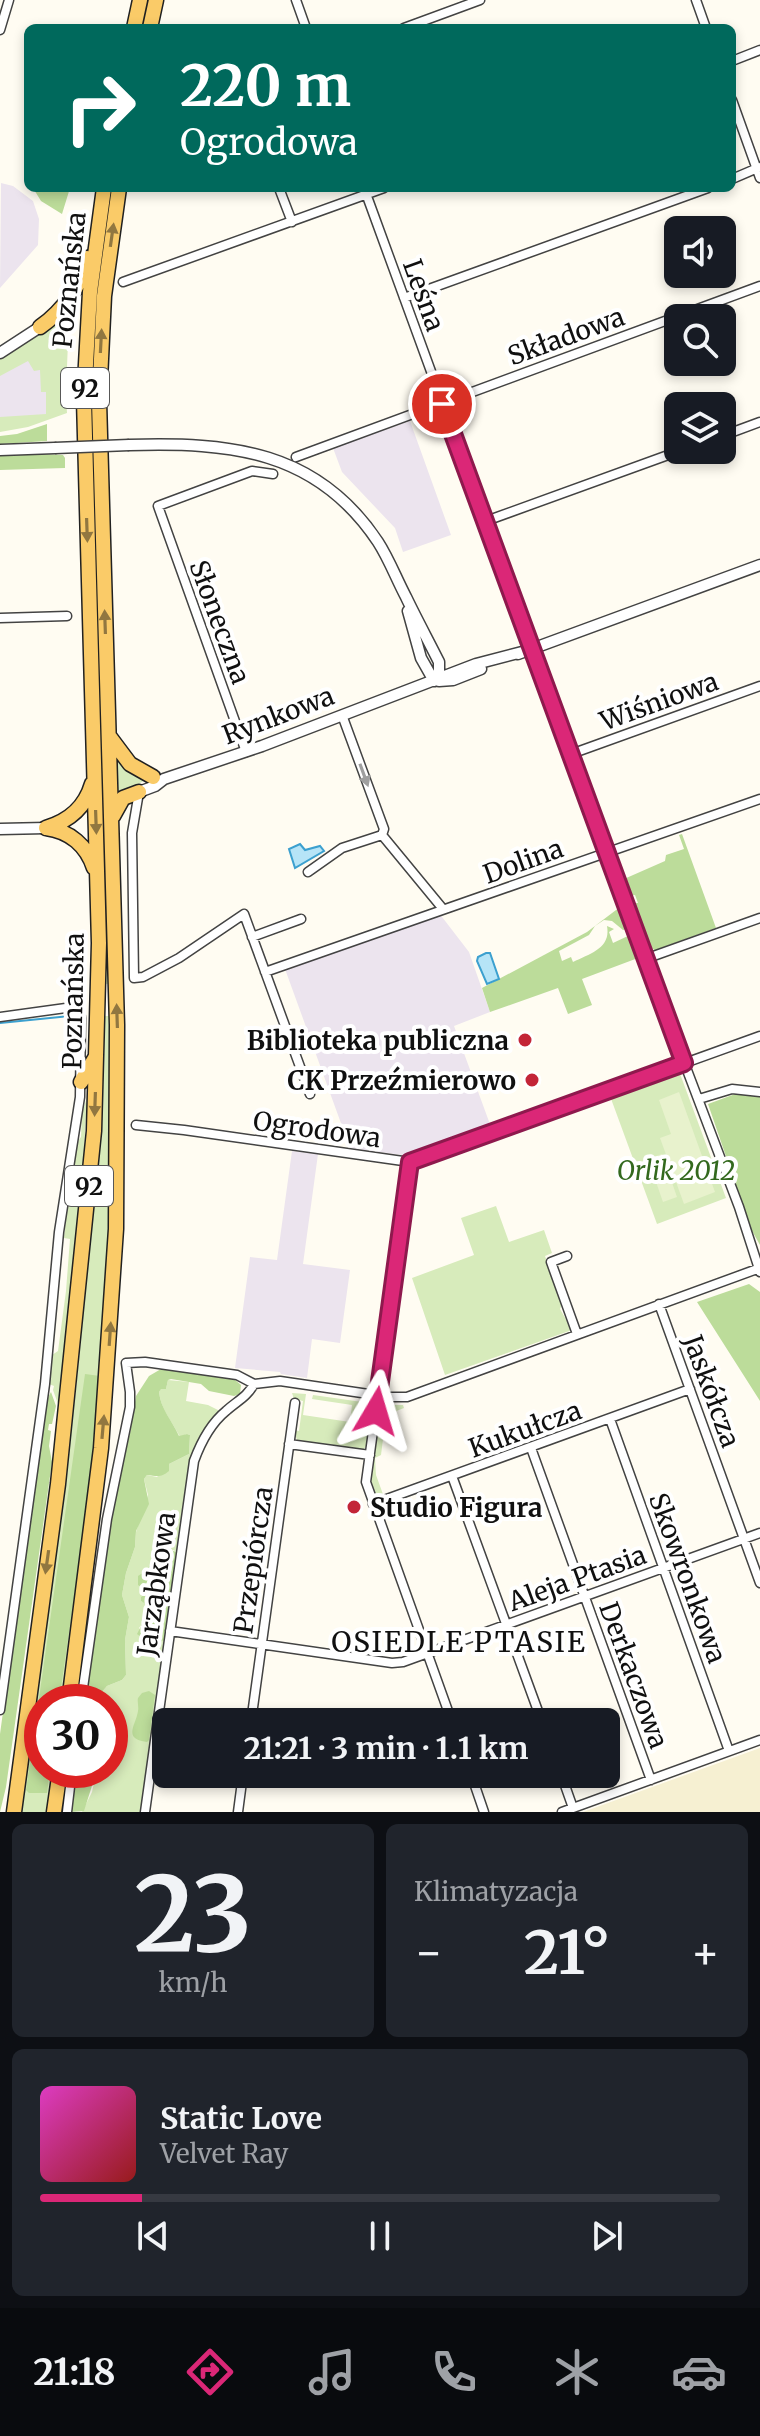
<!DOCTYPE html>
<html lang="pl">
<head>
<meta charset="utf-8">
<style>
	body { margin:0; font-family:Merriweather,serif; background:#20242c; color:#f1f3f6; height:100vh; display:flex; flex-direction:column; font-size:30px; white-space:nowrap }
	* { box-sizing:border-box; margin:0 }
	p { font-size:26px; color:#9ea1a6 }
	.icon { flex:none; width:44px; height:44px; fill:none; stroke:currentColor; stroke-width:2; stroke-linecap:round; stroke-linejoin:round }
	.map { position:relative; height:1812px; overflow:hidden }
	.sheet { display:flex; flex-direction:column; gap:12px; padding:12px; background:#0d0f14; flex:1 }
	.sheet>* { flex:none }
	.top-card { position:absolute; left:24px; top:24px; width:712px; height:168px; border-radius:12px; box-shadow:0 4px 12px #0003; background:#00695c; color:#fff; overflow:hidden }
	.fabs { position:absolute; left:664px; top:216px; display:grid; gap:16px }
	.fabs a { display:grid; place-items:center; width:72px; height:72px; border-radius:12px; background:#171b24; box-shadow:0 4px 12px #0003; font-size:40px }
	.speed { position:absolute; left:24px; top:1684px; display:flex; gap:16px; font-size:40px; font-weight:700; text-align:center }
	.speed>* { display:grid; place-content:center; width:104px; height:104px; border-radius:50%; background:#171b24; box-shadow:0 4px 12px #0003; line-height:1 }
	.speed .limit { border:12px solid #d22; background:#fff; color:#111 }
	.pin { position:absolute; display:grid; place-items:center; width:68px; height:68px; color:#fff; margin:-34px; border:4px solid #fff; border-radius:50%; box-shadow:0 2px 8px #0007 }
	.me { position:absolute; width:88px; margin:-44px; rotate:7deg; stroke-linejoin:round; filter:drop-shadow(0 0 6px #0008) }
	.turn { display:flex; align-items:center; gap:28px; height:168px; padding:0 24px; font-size:36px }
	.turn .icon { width:104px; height:104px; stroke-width:2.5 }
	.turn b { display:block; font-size:56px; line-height:68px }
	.big { font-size:60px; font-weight:700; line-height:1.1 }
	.sheet .card { flex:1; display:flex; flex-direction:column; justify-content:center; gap:12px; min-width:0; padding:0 28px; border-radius:12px; background:#20242c }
	.sheet .dial { align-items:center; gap:0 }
	.dial b { font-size:104px; line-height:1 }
	.song { display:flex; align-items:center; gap:24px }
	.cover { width:96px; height:96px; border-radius:12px; background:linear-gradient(135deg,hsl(310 70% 55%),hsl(0 70% 35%)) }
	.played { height:8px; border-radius:4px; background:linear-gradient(90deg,#db2777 15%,#363941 15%) }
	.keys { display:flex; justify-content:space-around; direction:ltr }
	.heat { display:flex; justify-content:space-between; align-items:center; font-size:44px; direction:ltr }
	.sheet .tiles { flex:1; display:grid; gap:12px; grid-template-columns:1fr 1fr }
	.card:last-child { grid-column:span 2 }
	.trip { position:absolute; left:152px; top:1708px; width:468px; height:80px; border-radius:12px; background:#171b24; box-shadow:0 4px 12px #0003; font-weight:700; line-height:80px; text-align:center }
	.tabs { display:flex; height:128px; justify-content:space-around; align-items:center; background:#090b0e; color:#9ea1a6 }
	.tabs .icon { width:56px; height:56px }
	.tabs .selected { color:#db2777 }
	.tabs b { font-size:36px; color:#f1f3f6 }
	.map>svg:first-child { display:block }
</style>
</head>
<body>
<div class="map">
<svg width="760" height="1812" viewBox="0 0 760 1812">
	<rect width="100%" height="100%" fill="#fffcf2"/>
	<!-- industrial -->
	<path fill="#ece4ee" d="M 1,183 L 13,186 L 33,201 L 39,219 L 38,245 L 0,288 Z
		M 42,344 L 59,415 L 0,431 L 0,366 Z
		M 410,421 L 451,535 L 403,552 L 395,528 L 342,472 L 333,448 Z
		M 439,913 L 469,952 L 490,1012 L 454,1026 L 491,1127 L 409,1156 L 350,1148 L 285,969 Z
		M 292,1151 L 318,1154 L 303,1264 L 350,1270 L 340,1343 L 312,1339 L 307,1378 L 281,1374 L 280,1372 L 235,1368 L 250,1257 L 277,1260 Z"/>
	<!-- farmland -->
	<path fill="#f6f0d2" d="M 760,1748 L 760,1812 L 583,1812 Z"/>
	<!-- green -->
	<path fill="#d7ebbb" d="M 60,318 L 68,342 L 66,391 L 63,392 L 63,398 L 66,398 L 67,413 L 28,427 L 0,432 L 0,417 L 46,414 L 46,392 L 41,392 L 40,370 L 34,371 L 28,361 L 0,376 L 0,357 Z
		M 89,452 L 96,452 L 112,984 L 103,984 Z
		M 115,754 L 145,780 L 115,798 Z
		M 102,1016 L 111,1016 L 114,1139 L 100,1408 L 65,1702 L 42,1702 L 42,1770 L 56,1770 L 50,1812 L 17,1812 L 76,1390 L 94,1199 Z
		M 679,1071 L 726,1198 L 657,1224 L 610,1096 Z
		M 87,1097 L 82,1191 L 61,1394 L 58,1404 L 53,1390 L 54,1386 L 49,1384 L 52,1355 L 58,1351 L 66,1291 L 70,1239 L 64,1238 C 67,1217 70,1148 81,1137 L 82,1114 Z
		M 496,1206 L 509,1242 L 544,1230 L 552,1253 L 545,1256 L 562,1304 L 560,1309 L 572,1330 L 445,1375 L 412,1278 L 474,1255 L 461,1218 Z
		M 168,1380 L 189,1382 L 186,1401 L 208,1405 L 218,1410 L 218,1413 C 184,1451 184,1503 177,1552 L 173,1550 L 148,1589 L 149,1592 L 141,1601 L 147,1604 L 142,1624 L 139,1628 L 145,1640 L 165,1641 L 141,1812 L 82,1812 L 92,1792 L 97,1770 L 110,1770 L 110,1702 L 100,1702 L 101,1693 L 107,1686 L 122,1680 L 126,1675 L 125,1640 L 129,1617 L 122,1595 L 126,1573 L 135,1547 L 136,1532 L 148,1495 L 144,1479 L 147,1475 L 157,1477 L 169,1464 L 189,1454 L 190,1435 L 187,1434 L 180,1437 C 172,1421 161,1410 159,1392 L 161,1388 L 166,1389 Z
		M 292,1393 L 306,1394 L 303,1415 L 350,1422 L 352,1405 L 312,1399 L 313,1395 L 369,1403 L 370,1412 L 373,1413 L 366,1447 L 362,1450 L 297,1440 L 294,1430 L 299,1431 L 303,1401 L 294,1399 Z
		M 389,1405 L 403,1405 L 404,1408 L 386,1415 L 381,1455 L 375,1458 L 376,1475 L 384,1497 L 374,1494 L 369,1480 L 379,1414 L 383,1414 Z"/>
	<!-- forest -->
	<path fill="#bcdc9a" d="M 33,188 L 70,188 L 62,214 L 41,201 Z
		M 47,424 L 47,441 L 0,444 L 0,436 L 17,434 Z
		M 42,454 L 63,455 L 65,458 L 65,468 L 0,470 L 0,456 Z
		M 682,834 L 716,928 L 655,950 L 648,947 L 633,903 L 638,903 L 635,895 L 630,896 L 624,879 L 665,861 L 666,855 L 684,849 L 679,835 Z
		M 620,907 L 627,929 L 623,930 L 612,921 L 604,920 L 595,926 L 589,935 L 559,951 L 562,961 L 571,957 L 573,962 C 591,953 611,948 607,926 L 614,929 L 609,932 L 613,943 L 630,935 L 638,958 L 582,979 L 592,1005 L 568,1014 L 558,988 L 490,1012 L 482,988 L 587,932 Z
		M 738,1093 L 760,1096 L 760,1245 L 751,1229 L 708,1104 Z
		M 749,1284 L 760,1292 L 760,1401 L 697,1302 Z
		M 161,1369 L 234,1379 L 241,1385 L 240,1394 L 234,1396 L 209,1391 L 201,1384 L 171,1379 L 168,1380 L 166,1389 L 161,1389 L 159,1392 C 161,1410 172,1420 179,1436 L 187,1434 L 190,1435 L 189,1454 L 169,1464 L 169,1471 C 161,1478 157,1476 147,1475 L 144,1479 L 149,1504 L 136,1531 L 135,1547 L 126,1573 L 122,1595 L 129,1617 L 125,1640 L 126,1675 L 122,1680 L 107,1686 L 101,1693 L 100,1702 L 86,1702 L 114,1493 L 130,1433 L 136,1396 L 149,1376 Z
		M 85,1374 L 100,1376 L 89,1493 L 59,1702 L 42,1702 L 42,1770 L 50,1770 L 47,1793 L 29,1793 L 26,1790 Z
		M 51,1392 L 56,1406 L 52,1424 L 49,1424 L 48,1430 L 51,1431 L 49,1446 L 52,1462 L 6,1787 L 0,1812 L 0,1734 L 45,1403 Z
		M 166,1549 L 177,1552 L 165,1641 L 145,1640 L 137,1634 L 142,1624 L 147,1605 L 141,1601 L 141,1597 L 149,1592 L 138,1585 L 138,1576 C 150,1569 154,1558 166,1549 Z
		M 149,1691 L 155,1695 L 149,1740 L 147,1742 C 122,1739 136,1725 138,1711 C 139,1707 137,1702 138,1698 L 142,1693 Z
		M 77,1770 L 97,1770 L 84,1811 L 71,1812 Z"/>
	<!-- pitch -->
	<path fill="#e8f2cd" d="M 679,1092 L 715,1192 L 684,1204 L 660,1138 L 671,1134 L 659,1100 Z
		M 662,1154 L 677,1197 L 663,1202 L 648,1159 Z"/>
	<!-- water -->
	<path fill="#b6e4f7" stroke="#3ca0cf" stroke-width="2" d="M 300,844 L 305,850 L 320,846 L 324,851 L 295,868 L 289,849 Z
		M 486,953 L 490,953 L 499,979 L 487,984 L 477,961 L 478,957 Z"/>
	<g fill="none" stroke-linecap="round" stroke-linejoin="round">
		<!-- stream -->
		<path stroke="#3ca0cf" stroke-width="2" d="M 0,1023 L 70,1016"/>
		<defs>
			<path id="minor" d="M 296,0 L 306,28
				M 696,0 L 706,28
				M 404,28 L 480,0
				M 0,30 L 9,0
				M 732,61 L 760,50
				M 732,100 L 760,178
				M 732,179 L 760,167
				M 279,188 L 292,222
				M 364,188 L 665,1012 L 739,1207 L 760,1272
				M 123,282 L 384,188
				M 404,298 L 708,188
				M 722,436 L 760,422
				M 296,457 L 760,286
				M 486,521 L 682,450
				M 0,618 L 67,616
				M 342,715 L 384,829 L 382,835
				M 246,752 L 158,506 L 252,471 L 273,474
				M 571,754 L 760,686
				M 139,792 L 132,833 L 134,978 L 143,977 L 179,958 L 244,914 L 310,1094
				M 382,835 L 443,909
				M 308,872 L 342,848 L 382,835
				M 252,937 L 301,919
				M 645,959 L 760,918
				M 265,972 L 760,799
				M 0,1017 L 73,1007 L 80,1011 L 81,1018 L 80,1097 L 59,1232 L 45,1384 L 0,1710
				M 699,1099 L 732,1089 L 760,1092
				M 136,1125 L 184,1130 L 410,1162 L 760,1036
				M 410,1162 L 366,1482 L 452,1722
				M 567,1256 L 551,1262 L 577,1334
				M 659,1304 L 760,1583
				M 610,1419 L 729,1751
				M 289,1444 L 370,1455
				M 531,1448 L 651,1780
				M 452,1476 L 542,1722
				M 373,1504 L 690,1389
				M 170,1631 L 392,1663 L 403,1662 L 760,1533
				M 81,1702 L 107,1519 L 130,1407 L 130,1392 L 126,1363 L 145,1362 L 237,1375 L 254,1384 L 280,1381 L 389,1397 L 407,1397 L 760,1268
				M 251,1722 L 295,1403
				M 471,1774 L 484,1812
				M 561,1774 L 573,1808
				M 67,1812 L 72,1770
				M 145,1812 L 194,1461 C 201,1442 210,1424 226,1411 C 237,1401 247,1397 254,1384
				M 238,1812 L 243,1774
				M 562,1812 L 760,1740"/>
			<path id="tertiary" d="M 0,353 L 40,327
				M 129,445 C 230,442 317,450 378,542 C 389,559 396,578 406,597 C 416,618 428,640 439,662 L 439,672 L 434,681
				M 0,450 L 55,448
				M 408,611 L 421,658 L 434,681
				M 518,654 L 760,565
				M 439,681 L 453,680 L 481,669
				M 139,792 L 155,786 L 164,779 L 262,746 L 476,664 L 522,652
				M 0,829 L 46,828"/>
			<path id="primary" d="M 134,28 L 140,0
				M 150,28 L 156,0
				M 40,327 C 63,311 81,286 87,258
				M 109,736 L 130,764 L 153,777
				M 113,816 L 123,798 L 139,792
				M 46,828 C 69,821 85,808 92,784
				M 46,828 C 70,831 87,846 94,868
				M 81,1082 L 95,1058
				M 69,1702 L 101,1448 L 116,1229 L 117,1025 L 99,401 L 104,296 L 119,188
				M 14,1812 L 58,1484 L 94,1131 L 99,943 L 84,400 L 90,292 L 104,188
				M 54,1812 L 60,1770"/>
		</defs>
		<!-- minor casing -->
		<use href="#minor" stroke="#434343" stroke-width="11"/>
		<!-- tertiary casing -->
		<use href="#tertiary" stroke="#434343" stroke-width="13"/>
		<!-- primary casing -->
		<use href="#primary" stroke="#212121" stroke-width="17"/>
		<!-- minor -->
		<use href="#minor" stroke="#fff" stroke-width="8"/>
		<!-- tertiary -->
		<use href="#tertiary" stroke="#fff" stroke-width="10"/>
		<!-- primary -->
		<use href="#primary" stroke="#facb68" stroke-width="14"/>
		<defs>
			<path id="tertiary-bridge" d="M 55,448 L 129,445"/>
		</defs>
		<!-- tertiary-bridge casing -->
		<use href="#tertiary-bridge" stroke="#434343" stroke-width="13" stroke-linecap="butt"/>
		<!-- tertiary-bridge -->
		<use href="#tertiary-bridge" stroke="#fff" stroke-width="10"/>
	</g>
	<!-- one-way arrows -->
	<defs><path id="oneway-solid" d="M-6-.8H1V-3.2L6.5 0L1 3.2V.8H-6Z" transform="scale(2)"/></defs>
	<g fill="#917740">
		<use href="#oneway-solid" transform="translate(112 235) rotate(-82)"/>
		<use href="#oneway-solid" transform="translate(101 341) rotate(-87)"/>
		<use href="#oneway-solid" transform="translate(87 530) rotate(88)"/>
		<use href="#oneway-solid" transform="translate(105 622) rotate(-92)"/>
		<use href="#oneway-solid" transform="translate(96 822) rotate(88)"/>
		<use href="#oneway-solid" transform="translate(117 1016) rotate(-92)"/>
		<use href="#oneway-solid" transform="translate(95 1104) rotate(92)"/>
		<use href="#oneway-solid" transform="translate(110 1334) rotate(-86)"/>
		<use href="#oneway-solid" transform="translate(103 1427) rotate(-85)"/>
		<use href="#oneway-solid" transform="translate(47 1562) rotate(98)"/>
	</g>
	<use fill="#9f9f9f" href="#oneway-solid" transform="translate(364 775) rotate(70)"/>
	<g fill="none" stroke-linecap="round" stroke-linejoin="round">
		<defs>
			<path id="route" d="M 376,1411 L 410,1162 L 684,1063 L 442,404"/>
		</defs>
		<!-- route casing -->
		<use href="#route" stroke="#8e194d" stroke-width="20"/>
		<!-- route -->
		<use href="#route" stroke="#db2777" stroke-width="14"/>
	</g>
	<!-- markers -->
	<g fill="#c32538" stroke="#fff" stroke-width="3">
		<circle cx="525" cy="1040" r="8"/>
		<circle cx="532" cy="1080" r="8"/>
		<circle cx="354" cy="1507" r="8"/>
	</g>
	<g text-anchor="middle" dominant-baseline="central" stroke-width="8" stroke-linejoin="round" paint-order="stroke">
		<!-- shield labels -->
		<g fill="#fff" stroke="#585858" stroke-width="2">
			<rect x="61" y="368" width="48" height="40" rx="6"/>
			<rect x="65" y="1166" width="48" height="40" rx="6"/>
		</g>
		<g font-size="24" font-weight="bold" fill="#101010">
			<text x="85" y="388">92</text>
			<text x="89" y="1186">92</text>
		</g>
		<!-- street labels -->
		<g font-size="26" fill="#101010" stroke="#fff">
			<text transform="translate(69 280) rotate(-84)">Poznańska</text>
			<text transform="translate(424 295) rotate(70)">Leśna</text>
			<text transform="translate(566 336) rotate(-20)">Składowa</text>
			<text transform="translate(220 622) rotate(70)">Słoneczna</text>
			<text transform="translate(659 701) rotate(-20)">Wiśniowa</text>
			<text transform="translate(278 715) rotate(-21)">Rynkowa</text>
			<text transform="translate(523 861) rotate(-20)">Dolina</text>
			<text transform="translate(73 1001) rotate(-89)">Poznańska</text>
			<text transform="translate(317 1129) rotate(8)">Ogrodowa</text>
			<text transform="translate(712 1391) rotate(70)">Jaskółcza</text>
			<text transform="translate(525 1429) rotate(-20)">Kukułcza</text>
			<text transform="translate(253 1560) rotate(-82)">Przepiórcza</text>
			<text transform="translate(577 1578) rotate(-20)">Aleja Ptasia</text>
			<text transform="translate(688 1578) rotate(70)">Skowronkowa</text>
			<text transform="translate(156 1584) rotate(-82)">Jarząbkowa</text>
			<text transform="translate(634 1675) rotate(70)">Derkaczowa</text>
		</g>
		<!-- poi labels -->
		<g font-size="26" font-weight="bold" fill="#101010" stroke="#fff" text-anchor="end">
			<text x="509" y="1040">Biblioteka publiczna</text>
			<text x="516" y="1080">CK Przeźmierowo</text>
			<text x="370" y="1507" text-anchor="start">Studio Figura</text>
		</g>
		<!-- park labels -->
		<g font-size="26" font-style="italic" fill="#33691e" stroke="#fff">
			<text x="676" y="1170">Orlik 2012</text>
		</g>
		<!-- neighbourhood labels -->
		<g font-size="28" letter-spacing="2" fill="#101010" stroke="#fff">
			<text x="459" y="1642">OSIEDLE PTASIE</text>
		</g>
	</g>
</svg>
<div class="fabs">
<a><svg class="icon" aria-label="sound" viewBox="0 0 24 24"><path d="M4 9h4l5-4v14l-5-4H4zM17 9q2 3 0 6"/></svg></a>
<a><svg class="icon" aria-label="search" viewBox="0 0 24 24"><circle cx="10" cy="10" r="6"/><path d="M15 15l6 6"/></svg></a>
<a><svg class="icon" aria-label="layers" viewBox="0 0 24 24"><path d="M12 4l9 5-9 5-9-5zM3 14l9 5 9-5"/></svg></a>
</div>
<div class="speed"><div class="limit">30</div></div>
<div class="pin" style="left:442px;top:404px;background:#d93025"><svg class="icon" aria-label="arrive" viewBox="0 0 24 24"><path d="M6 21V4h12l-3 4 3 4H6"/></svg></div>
<svg class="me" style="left:376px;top:1411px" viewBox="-20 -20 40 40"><path d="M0-17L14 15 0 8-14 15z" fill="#db2777" stroke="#fff" stroke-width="4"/></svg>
<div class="trip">21:21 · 3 min · 1.1 km</div>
<div class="top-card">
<div class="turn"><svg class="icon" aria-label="right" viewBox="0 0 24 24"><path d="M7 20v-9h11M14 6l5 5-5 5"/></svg><div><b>220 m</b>Ogrodowa</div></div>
</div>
</div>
<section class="sheet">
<div class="tiles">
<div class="card dial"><b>23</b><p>km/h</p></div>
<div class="card"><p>Klimatyzacja</p>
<div class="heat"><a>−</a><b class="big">21°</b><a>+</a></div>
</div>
<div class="card">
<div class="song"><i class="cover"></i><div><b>Static Love</b><p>Velvet Ray</p></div></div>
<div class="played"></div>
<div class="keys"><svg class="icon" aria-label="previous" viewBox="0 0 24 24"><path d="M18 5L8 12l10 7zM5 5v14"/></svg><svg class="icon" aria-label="pause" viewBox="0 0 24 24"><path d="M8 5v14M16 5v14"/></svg><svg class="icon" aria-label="next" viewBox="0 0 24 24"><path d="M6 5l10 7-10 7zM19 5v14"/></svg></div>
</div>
</div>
</section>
<nav class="tabs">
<b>21:18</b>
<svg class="icon selected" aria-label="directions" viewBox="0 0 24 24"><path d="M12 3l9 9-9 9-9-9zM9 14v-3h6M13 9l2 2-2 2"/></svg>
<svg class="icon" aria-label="music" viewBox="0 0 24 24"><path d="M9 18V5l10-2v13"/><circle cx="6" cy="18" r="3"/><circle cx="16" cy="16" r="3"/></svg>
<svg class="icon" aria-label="phone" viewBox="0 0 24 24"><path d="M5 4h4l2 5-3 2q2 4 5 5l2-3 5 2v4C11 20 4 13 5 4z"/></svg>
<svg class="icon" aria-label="climate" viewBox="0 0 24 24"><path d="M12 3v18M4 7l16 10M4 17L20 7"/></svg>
<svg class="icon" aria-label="car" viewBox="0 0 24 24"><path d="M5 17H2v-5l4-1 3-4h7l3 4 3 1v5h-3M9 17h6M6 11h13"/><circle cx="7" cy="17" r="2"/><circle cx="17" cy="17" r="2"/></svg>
</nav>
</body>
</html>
